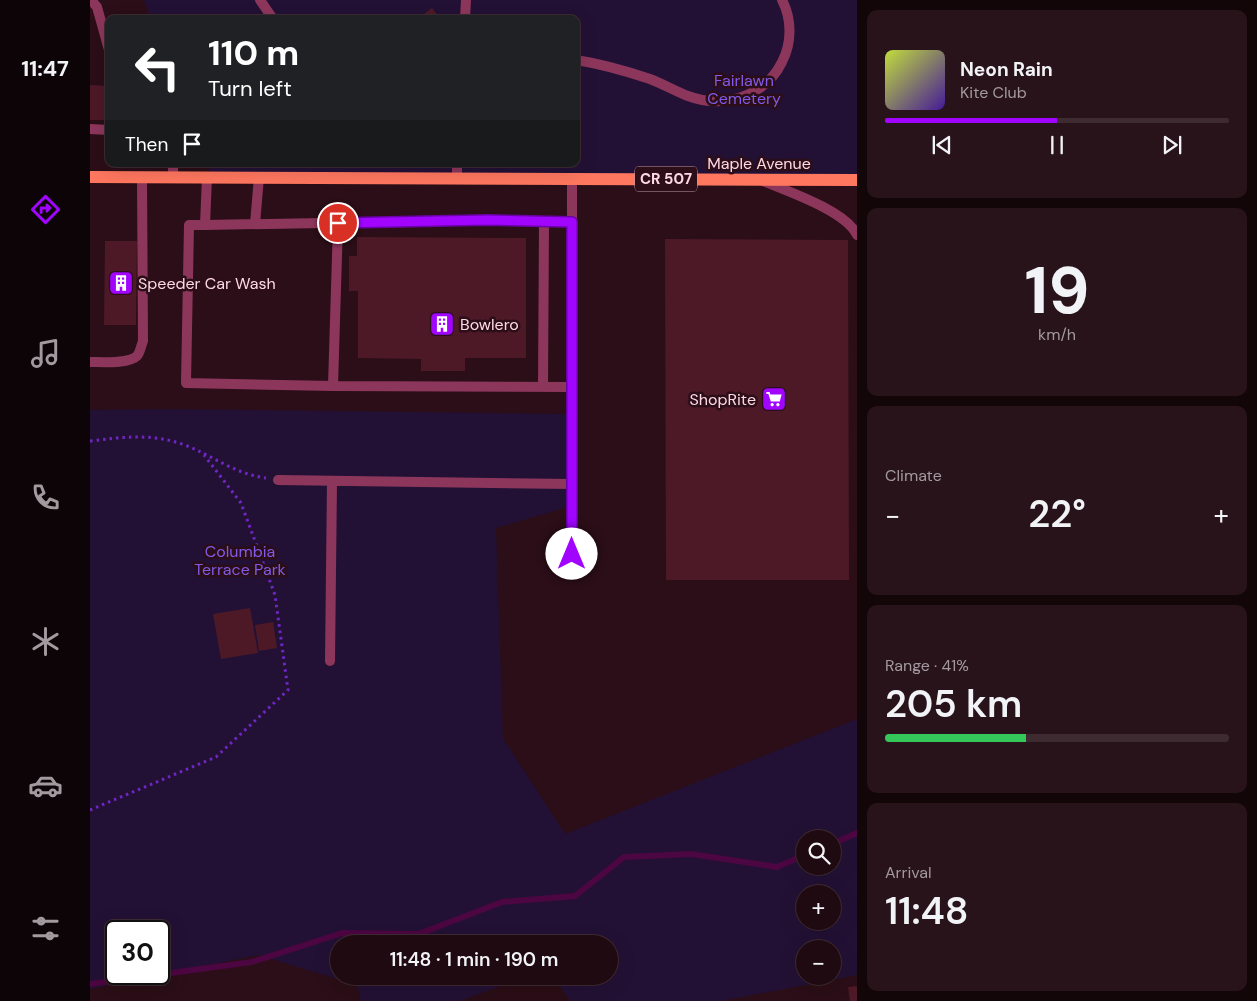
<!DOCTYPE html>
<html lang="en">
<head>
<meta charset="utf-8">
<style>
	body { margin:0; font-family:"DM Sans",sans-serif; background:#28131a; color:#f1f3f6; height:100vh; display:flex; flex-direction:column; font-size:19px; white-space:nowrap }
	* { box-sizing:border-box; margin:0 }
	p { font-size:16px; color:#a29a9f }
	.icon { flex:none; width:28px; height:28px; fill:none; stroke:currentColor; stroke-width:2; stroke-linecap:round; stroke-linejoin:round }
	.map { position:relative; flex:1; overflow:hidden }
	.side { display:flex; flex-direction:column; gap:10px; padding:10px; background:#120609; width:400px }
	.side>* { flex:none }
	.guide { position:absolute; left:15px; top:15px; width:475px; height:152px; border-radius:10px; box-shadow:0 5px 20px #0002,0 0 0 1px #3d2b31; background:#202124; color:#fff; overflow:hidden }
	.controls { position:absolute; left:706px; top:830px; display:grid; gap:10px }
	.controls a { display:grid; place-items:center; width:45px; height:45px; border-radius:50%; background:#200a11; box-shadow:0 5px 20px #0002,0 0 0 1px #3d2b31; font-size:25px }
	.speed { position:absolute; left:15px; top:920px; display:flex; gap:10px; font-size:25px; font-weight:700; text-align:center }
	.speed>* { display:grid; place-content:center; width:65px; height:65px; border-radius:50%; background:#200a11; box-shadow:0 5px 20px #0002,0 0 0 1px #3d2b31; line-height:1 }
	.speed .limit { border:2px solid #111; border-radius:8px; background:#fff; color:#111 }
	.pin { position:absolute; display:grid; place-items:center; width:42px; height:42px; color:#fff; margin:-21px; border:2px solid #fff; border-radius:50%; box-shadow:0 1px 5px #0007 }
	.me { position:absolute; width:55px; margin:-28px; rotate:0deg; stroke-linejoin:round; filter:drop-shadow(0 0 4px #0008) }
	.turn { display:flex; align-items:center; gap:18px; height:105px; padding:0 20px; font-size:22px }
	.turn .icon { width:65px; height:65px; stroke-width:2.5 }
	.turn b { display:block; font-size:35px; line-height:42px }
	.then { display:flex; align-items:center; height:48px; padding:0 20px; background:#0003; gap:10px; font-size:19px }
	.big { font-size:38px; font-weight:600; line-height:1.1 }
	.side .card { flex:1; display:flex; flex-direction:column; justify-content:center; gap:8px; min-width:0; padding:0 18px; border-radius:10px; background:#28131a }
	.side .dial { align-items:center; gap:0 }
	.dial b { font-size:65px; line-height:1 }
	.song { display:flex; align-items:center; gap:15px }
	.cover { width:60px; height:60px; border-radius:8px; background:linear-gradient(135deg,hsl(70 70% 55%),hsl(260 70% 35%)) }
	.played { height:5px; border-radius:2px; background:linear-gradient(90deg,#a104ff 50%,#3d2b31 50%) }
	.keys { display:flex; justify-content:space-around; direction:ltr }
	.heat { display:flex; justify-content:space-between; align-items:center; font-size:28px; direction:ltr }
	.charge { height:8px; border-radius:4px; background:linear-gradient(90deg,#34c759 41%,#3d2b31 0) }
	.trip { position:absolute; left:240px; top:935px; width:288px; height:50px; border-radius:25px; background:#200a11; box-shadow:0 5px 20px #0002,0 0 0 1px #3d2b31; font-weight:600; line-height:50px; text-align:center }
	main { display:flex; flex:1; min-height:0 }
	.tabs { display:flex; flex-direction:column; width:90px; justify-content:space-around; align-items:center; background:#0d0407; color:#a29a9f }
	.tabs .icon { width:35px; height:35px }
	.tabs .selected { color:#a104ff }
	.tabs b { font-size:22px; color:#f1f3f6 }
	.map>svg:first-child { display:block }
</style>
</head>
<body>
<main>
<nav class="tabs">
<b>11:47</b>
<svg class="icon selected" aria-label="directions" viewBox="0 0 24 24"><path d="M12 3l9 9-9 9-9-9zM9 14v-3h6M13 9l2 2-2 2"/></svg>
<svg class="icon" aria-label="music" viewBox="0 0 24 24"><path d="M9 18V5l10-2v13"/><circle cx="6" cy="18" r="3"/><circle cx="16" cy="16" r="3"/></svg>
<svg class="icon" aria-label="phone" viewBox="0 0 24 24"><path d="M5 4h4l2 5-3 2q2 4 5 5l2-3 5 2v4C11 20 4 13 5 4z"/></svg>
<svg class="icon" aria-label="climate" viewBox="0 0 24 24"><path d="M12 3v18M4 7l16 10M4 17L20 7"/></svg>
<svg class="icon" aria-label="car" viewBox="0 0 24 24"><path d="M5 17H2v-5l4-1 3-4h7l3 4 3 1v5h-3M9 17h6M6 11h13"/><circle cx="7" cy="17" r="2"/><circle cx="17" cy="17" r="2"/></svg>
<svg class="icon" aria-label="filters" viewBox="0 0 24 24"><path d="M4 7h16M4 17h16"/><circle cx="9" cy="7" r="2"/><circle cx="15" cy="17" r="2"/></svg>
</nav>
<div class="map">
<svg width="767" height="1001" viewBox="0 0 767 1001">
	<rect width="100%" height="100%" fill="#2b0e17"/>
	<!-- green -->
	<path fill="#231135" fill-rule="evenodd" d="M 54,0 L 767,0 L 767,180 L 122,177 L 117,164 L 486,164 L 486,19 L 61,19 Z
		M 75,409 L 482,414 L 482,506 L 406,528 L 413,738 L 475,834 L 767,719 L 767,975 L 631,1001 L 480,1001 L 463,976 L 519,976 L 519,944 L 249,944 L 249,976 L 438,976 L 370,1001 L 271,1001 L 267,985 L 168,955 L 0,989 L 0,410 ZM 715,839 L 742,839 L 742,866 L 715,866 ZM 715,894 L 742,894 L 742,921 L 715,921 ZM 26,931 L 69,931 L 69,974 L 26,974 ZM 715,949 L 742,949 L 742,976 L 715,976 Z"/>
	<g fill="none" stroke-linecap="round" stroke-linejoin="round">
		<!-- stream -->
		<path stroke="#4c0641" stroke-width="6" d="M 742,844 L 767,833
			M 0,984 L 162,962 L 252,933 L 329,934 L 412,902 L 485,896 L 534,857 L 601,854 L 687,867 L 715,855"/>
	</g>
	<!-- building -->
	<path fill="#4d1927" d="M 342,8 L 349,17 L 345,19 L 327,19 Z
		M 0,85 L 19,86 L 19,120 L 0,120 Z
		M 267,237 L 436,238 L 436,358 L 375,358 L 375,371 L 331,371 L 331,359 L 268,358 L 268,291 L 259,291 L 259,256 L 267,256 Z
		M 575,239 L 758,240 L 759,580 L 576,580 Z
		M 15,241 L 47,241 L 46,325 L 14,325 Z
		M 160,608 L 168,653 L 131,659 L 123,614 Z
		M 183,622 L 187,648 L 169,651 L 165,625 Z
		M 767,986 L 767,1001 L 760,1001 L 758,987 Z"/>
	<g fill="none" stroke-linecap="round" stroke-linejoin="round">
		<!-- path -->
		<path stroke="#7026c5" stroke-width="3" stroke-dasharray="2.5 4" stroke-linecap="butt" d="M 0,441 C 34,437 61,433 95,445 C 123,456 145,474 176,478
			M 0,810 L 126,757 L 198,690 L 185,595 L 151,503 L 114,455"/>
		<!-- service -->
		<path stroke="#8d365c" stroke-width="10" d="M 1,0 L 7,7 L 19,50
			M 170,0 L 183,19
			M 375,19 L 376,0
			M 486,60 C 512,64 536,71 560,79 C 573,84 585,91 598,96 C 633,109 675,97 692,62 C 702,43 702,19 692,0
			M 0,129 L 19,130
			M 83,164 L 83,177
			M 117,177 L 115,225 L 397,220 L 482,222
			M 367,177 L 367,164
			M 673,181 C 697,191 756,211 767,235
			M 248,223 L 243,386 L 482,387
			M 165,224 L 169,177
			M 115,225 L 99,225 L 96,383 L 243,386
			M 0,362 C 12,362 39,364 47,356 C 50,353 51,346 53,341 L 52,177
			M 453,387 L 454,222
			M 188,480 L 482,484
			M 240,661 L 242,481"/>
		<!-- minor -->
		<path stroke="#8d365c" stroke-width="10" d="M 482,178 L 482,554"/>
		<!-- primary -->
		<path stroke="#ff775f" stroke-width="12" d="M 0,177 L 767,180"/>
	</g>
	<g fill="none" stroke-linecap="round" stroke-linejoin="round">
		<defs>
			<path id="route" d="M 248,223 L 397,220 L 482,222 L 482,554"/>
		</defs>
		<!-- route casing -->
		<use href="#route" stroke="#6903a6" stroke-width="12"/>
		<!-- route -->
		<use href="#route" stroke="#a104ff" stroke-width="9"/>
	</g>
	<!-- icons -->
	<defs>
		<symbol id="building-square" viewBox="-11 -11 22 22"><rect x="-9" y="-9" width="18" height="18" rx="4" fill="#a104ff" stroke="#2b0e17"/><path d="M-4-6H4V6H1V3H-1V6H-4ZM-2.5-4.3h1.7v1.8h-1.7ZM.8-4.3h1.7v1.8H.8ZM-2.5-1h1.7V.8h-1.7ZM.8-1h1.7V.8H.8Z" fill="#fff"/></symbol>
		<symbol id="supermarket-square" viewBox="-11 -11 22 22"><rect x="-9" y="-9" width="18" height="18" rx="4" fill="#a104ff" stroke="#2b0e17"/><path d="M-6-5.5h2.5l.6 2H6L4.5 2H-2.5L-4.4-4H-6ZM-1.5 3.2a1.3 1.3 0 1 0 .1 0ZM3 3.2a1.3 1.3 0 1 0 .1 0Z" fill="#fff"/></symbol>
	</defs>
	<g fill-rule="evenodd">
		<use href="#building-square" x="17" y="269" width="28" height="28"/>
		<use href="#building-square" x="338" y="310" width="28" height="28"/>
		<use href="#supermarket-square" x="670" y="385" width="28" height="28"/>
	</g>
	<g text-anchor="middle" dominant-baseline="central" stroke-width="5" stroke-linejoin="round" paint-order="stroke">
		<!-- shield labels -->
		<rect fill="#2b0e17" stroke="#bf9ba8" stroke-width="1" x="545" y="166.5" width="62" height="25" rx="4"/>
		<g font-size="15" font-weight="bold" fill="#ffd8e6">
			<text x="576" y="179">CR 507</text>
		</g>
		<!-- park labels -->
		<g font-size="16" fill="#815aea" stroke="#2b0e17">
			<text x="654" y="80">Fairlawn<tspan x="654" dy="18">Cemetery</tspan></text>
			<text x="150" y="551">Columbia<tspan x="150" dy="18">Terrace Park</tspan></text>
		</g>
		<!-- street labels -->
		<g font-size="16" fill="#ffd8e6" stroke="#2b0e17">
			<text x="669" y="163">Maple Avenue</text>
		</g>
		<!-- poi labels -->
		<g font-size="16" fill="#ffd8e6" stroke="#2b0e17" text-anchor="start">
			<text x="48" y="283">Speeder Car Wash</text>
			<text x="370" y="324">Bowlero</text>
			<text x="666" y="399" text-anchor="end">ShopRite</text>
		</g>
	</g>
</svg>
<div class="controls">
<a><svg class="icon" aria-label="search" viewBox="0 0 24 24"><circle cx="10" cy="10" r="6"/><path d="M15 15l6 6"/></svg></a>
<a>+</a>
<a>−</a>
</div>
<div class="speed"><div class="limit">30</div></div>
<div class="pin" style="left:248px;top:223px;background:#d93025"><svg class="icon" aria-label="arrive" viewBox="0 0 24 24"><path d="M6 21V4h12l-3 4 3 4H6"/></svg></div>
<svg class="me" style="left:482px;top:554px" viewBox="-20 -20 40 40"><circle r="19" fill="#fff"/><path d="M0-13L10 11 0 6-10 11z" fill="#a104ff"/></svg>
<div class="trip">11:48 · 1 min · 190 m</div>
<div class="guide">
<div class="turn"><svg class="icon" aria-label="left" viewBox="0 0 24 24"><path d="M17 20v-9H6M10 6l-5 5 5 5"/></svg><div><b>110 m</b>Turn left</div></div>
<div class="then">Then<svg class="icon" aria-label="arrive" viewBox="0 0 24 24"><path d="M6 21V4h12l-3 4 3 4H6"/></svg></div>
</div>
</div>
<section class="side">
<div class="card">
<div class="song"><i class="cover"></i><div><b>Neon Rain</b><p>Kite Club</p></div></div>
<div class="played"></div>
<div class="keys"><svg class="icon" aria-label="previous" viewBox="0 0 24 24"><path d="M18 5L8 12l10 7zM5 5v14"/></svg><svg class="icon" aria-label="pause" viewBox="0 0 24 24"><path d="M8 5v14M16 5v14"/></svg><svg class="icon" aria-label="next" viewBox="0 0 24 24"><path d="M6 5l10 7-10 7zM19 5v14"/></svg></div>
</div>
<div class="card dial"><b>19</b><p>km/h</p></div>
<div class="card"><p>Climate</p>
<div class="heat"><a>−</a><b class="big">22°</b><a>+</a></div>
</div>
<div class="card"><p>Range · 41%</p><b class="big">205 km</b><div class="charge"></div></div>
<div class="card"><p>Arrival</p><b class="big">11:48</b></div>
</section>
</main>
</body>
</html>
